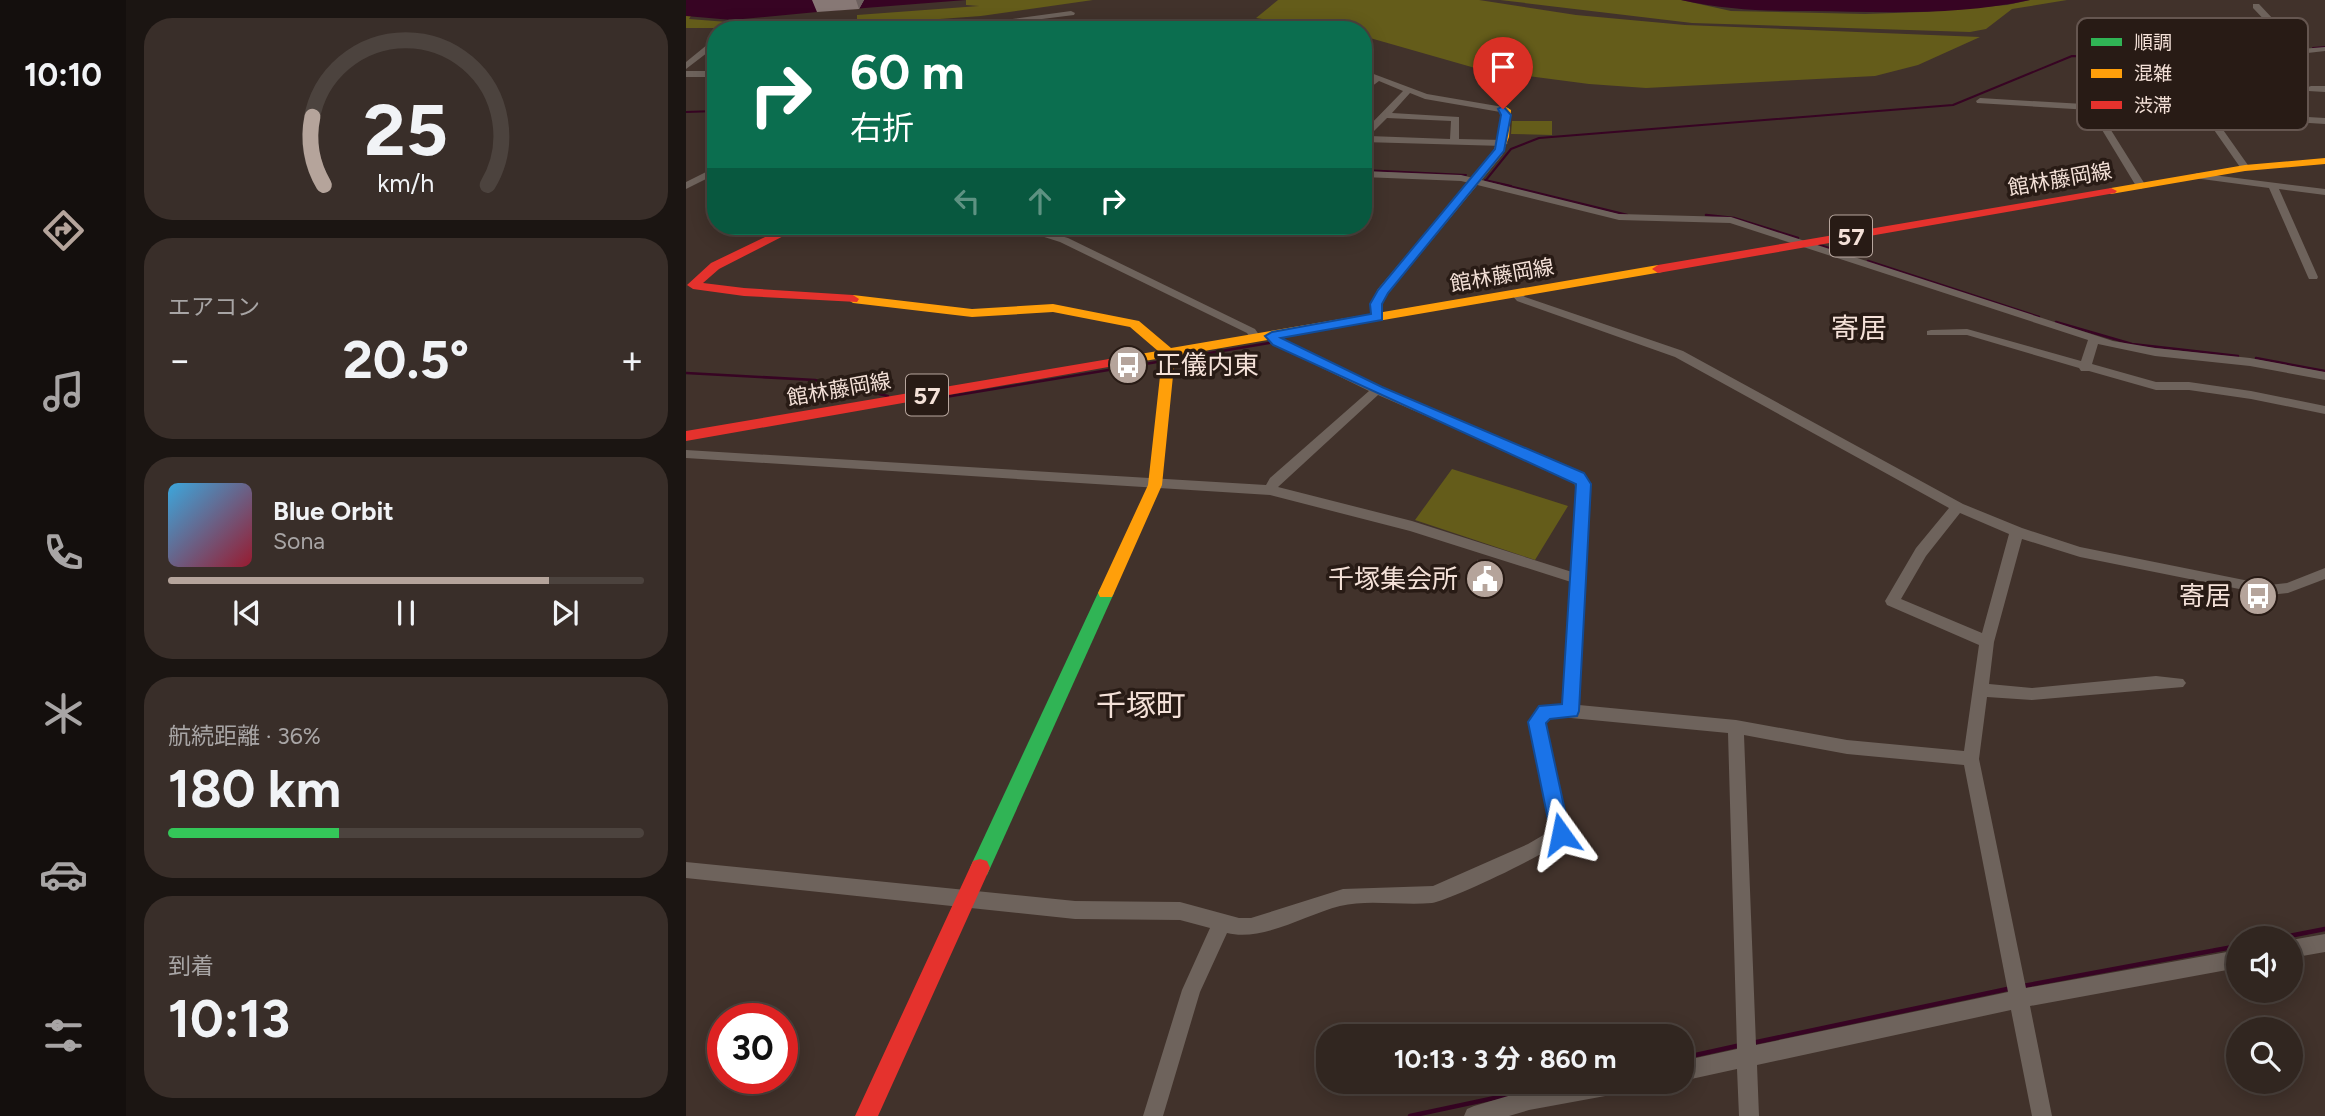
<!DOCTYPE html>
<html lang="ja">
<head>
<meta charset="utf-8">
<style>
	body { margin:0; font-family:Figtree,"Noto Sans JP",sans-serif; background:#392e29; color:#f1f3f6; height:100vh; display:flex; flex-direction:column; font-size:26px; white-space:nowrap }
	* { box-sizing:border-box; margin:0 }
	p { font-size:23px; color:#a8a5a5 }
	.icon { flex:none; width:38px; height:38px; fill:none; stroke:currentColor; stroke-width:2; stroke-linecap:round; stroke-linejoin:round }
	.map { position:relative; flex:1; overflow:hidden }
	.details { display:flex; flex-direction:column; gap:18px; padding:18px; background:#1b1512; width:560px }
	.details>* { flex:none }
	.top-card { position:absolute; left:21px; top:21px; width:665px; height:214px; border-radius:28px; box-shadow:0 4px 18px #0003,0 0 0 2px #4c433e; background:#0b6e4f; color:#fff; overflow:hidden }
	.buttons { position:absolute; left:1540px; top:926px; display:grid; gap:14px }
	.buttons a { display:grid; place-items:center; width:77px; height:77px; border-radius:50%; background:#312620; box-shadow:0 4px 18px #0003,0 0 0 2px #4c433e; font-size:35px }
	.speed { position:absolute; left:21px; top:1003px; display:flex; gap:14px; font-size:35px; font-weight:700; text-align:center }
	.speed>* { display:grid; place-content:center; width:91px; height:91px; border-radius:50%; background:#312620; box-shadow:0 4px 18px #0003,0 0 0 2px #4c433e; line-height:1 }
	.speed .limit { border:10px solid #d22; background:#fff; color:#111 }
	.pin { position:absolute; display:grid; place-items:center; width:60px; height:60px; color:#fff; margin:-72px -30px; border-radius:50% 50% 50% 0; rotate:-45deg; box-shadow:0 0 7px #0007 }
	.pin .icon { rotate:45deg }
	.me { position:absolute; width:77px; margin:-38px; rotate:348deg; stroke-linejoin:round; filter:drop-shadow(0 0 5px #0008) }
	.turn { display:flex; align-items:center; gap:24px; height:147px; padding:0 28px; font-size:32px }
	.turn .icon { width:91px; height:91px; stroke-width:2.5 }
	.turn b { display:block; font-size:49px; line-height:60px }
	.lanes { display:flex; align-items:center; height:66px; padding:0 28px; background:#0003; justify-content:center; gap:35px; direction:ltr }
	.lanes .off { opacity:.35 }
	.big { font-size:52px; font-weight:700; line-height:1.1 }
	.details .widget { flex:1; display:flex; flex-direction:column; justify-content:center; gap:10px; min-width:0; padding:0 24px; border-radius:28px; background:#392e29 }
	.details .dial { align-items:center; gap:0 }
	.dial svg { height:182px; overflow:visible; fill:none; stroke:#4c433e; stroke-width:7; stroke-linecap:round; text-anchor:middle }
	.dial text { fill:#f1f3f6; stroke:none }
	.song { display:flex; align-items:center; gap:21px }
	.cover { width:84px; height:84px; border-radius:10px; background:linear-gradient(135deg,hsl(200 70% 55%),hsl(350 70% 35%)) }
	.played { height:7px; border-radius:4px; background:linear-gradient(90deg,#b5a49b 80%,#4c433e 80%) }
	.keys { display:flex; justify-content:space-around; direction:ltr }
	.heat { display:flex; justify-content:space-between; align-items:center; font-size:38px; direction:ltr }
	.charge { height:10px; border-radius:5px; background:linear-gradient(90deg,#34c759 36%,#4c433e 0) }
	.trip { position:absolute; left:630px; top:1024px; width:378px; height:70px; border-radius:28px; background:#312620; box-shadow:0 4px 18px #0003,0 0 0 2px #4c433e; font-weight:700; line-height:70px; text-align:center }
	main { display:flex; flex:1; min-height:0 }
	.menu { display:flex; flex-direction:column; width:126px; justify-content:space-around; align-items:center; background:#140f0d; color:#a8a5a5 }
	.menu .icon { width:49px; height:49px }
	.menu .active { color:#b5a49b }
	.menu b { font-size:32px; color:#f1f3f6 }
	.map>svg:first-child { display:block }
</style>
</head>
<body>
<main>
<nav class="menu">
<b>10:10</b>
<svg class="icon active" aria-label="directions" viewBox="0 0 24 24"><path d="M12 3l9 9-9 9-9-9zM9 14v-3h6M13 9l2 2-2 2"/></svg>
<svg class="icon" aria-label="music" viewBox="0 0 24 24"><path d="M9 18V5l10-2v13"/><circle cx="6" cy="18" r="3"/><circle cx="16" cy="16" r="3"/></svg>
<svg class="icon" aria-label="phone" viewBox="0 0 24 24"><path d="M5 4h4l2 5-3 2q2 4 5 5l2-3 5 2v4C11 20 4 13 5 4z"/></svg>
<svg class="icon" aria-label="climate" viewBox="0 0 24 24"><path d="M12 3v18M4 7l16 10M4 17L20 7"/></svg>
<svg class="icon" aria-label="car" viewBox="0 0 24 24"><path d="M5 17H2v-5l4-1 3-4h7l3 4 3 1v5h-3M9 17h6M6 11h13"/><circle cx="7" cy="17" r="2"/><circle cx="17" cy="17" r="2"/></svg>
<svg class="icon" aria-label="filters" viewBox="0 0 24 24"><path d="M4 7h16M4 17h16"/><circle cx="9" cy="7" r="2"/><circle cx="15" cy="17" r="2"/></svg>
</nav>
<section class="details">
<div class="widget dial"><svg viewBox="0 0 100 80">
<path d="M14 69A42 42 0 1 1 86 69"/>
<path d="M14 69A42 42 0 0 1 9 39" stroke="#b5a49b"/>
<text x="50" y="56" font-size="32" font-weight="700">25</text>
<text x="50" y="72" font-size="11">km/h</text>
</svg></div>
<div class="widget"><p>エアコン</p>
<div class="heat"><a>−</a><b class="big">20.5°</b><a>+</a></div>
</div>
<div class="widget">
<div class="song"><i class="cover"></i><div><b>Blue Orbit</b><p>Sona</p></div></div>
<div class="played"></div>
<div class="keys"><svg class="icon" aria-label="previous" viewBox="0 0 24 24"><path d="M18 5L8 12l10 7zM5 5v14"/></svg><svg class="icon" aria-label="pause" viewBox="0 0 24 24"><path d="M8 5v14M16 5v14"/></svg><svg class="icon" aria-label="next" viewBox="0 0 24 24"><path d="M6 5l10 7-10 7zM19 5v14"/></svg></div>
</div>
<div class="widget"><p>航続距離 · 36%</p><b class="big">180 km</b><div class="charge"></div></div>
<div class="widget"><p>到着</p><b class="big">10:13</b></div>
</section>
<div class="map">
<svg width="1639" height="1116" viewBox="0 0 1639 1116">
	<rect width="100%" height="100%" fill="#41322b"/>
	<!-- green -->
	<path fill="#645c1a" d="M 280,0 L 407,0 L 295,16 L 171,25 L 171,15 L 293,6 L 280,5 Z
		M 592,0 L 793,0 L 890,15 L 999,25 L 1294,37 L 1232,65 L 1189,76 L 960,88 L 903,84 L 796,70 L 677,36 L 677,30 L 646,30 L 570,18 Z
		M 814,0 L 995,0 L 1045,11 L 1179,14 L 1237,12 L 1321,5 L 1344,0 L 1381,0 L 1326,9 L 1300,29 L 1284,32 L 1006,23 Z
		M 0,16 L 5,16 L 3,19 L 55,23 L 89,20 L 84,28 L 0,28 Z
		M 826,121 L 866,121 L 866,135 L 825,134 Z
		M 766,469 L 882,506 L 849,560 L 729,520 Z"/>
	<!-- water -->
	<path fill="#370423" d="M 0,0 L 139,0 L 131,12 L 46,20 L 0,16 Z
		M 148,0 L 280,0 L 141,11 Z
		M 995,0 L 1344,0 C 1271,16 1197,12 1123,11 C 1076,11 1042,10 995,0 Z"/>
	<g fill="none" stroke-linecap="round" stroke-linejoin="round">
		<!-- stream-far2 -->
		<path stroke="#370423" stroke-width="2" d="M 1627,48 L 1639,47
			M 0,112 L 30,111
			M 677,170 L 780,175
			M 799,180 L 825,186
			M 800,180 L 825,149 L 853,138 L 1267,105 L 1386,56 L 1527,60 L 1560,56"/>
		<!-- stream-far1 -->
		<path stroke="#370423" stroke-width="2.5" d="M 818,185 L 941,215
			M 1020,215 L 1048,218 L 1112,238
			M 1133,245 L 1168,256
			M 1182,261 L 1353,317
			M 1370,322 L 1446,344 L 1552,356
			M 1570,358 L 1639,371
			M 488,359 L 583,343
			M 0,373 L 129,380 L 202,396
			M 223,403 L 477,361"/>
		<!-- stream -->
		<path stroke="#370423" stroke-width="4.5" d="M 1593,938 L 1639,929
			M 1337,986 L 1552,946
			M 1066,1043 L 1326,988
			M 996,1058 L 1055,1045
			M 849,1089 L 884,1082
			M 724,1116 L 841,1091"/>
		<!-- street -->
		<path fill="#6e635c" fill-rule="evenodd" d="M 1567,4 L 1573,4 L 1615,49 L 1639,47 L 1639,51 L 1525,64 L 1524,62 L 1528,60 L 1607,50 L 1567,8 Z
			M 385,11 L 389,13 L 388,15 L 269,30 L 244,30 Z
			M 27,40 L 30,40 L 30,46 L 0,69 L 0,62 Z
			M 677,70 L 741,94 L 823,108 L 823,112 L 820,113 L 739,99 L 724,93 L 706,113 L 773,117 L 773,139 L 817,140 L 822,143 L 817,146 L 677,142 L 677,132 L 717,91 L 693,81 L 677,93 L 677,86 L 686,79 L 677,75 ZM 701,118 L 765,121 L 764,139 L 683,136 Z
			M 0,71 L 30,71 L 30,77 L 0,77 Z
			M 1625,86 L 1639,86 L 1639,92 L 1622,91 L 1622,87 Z
			M 1294,98 L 1639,118 L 1639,124 L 1528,117 L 1564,168 L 1559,171 L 1556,170 L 1519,117 L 1413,111 L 1460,186 L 1455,189 L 1450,186 L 1404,110 L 1291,103 L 1290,101 Z
			M 30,167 L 30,174 L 0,189 L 0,182 Z
			M 677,171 L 775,175 L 933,214 L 1045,217 L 1427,341 L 1469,348 L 1564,358 L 1639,372 L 1639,380 L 1564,366 L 1469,356 L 1412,344 L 1406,364 L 1470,382 L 1503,382 L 1565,391 L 1639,406 L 1639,414 L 1565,399 L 1503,390 L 1470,390 L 1403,371 L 1395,371 L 1393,368 L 1281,335 L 1241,335 L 1241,331 L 1245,330 L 1281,329 L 1395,361 L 1402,340 L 1044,223 L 933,220 L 775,181 L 677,177 Z
			M 1511,173 L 1639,189 L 1639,195 L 1593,189 L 1632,277 L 1631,279 L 1623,279 L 1622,277 L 1583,188 L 1508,178 L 1506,176 Z
			M 324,226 L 339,226 L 382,238 L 569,329 L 576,339 L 574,341 L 566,341 L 561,333 L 374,242 Z
			M 830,291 L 839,297 L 997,351 L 1277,504 L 1336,528 L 1394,547 L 1583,585 L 1601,583 L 1639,568 L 1639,579 L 1602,593 L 1583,595 L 1394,557 L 1336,539 L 1308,642 L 1303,684 L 1346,688 L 1470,676 L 1497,679 L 1500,683 L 1497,687 L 1346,700 L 1301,697 L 1293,759 L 1340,988 L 1552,950 L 1552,968 L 1344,1006 L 1366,1116 L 1346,1116 L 1325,1010 L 1071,1065 L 1073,1116 L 1053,1116 L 1051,1069 L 996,1081 L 996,1061 L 1051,1049 L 1042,733 L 885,718 L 864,718 L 859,723 L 884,833 C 877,848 764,900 746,903 C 716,906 683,899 654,906 C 619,915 576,942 541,933 L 514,992 L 477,1116 L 457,1116 L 496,990 L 524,928 L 494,920 L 389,919 L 0,878 L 0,862 L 389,901 L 494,902 L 553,918 L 565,918 L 657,889 L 747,886 L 842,844 L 866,830 L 843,722 L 854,706 L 878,704 L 885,582 L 724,531 L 584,495 L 0,458 L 0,450 L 580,485 L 584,478 L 683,391 L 587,344 L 580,336 L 586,333 L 595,340 L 695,387 L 898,474 L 904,483 L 904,494 L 893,705 L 1050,720 L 1161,740 L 1278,751 L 1293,645 L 1201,605 L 1199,601 L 1230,548 L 1263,508 L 989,357 L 831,301 L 825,294 ZM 692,395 L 888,480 L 890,494 L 886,572 L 726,521 L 592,487 ZM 1274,513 L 1323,534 L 1296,633 L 1215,599 L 1240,556 ZM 1058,735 L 1161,754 L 1278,765 L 1322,992 L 1070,1045 Z
			M 1639,934 L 1639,952 L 1605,958 L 1605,940 Z
			M 889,1082 L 951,1082 L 948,1089 L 941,1092 L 843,1110 L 823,1116 L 778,1116 L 781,1109 L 788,1106 L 843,1090 Z"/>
		<!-- fast -->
		<path fill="#30b455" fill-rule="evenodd" d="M 420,587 L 426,589 L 428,593 L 301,875 L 294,877 L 287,875 L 284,868 L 287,861 L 412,593 L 414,589 Z"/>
		<!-- slow -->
		<path fill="#ff9f0a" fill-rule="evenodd" d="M 820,107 L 825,110 L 823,137 L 816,155 L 702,293 L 696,304 L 697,312 L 972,265 L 978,269 L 976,272 L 489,356 L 476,485 L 428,593 L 426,597 L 414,597 L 412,593 L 462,485 L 476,358 L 423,367 L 416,363 L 423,359 L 472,351 L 444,327 L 367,312 L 286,317 L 167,303 L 161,299 L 167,295 L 286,309 L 367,304 L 453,321 L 485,348 L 684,314 L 684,304 L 692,289 L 806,154 L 813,137 L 815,110 Z
			M 1639,158 L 1639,164 L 1559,171 L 1425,194 L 1419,191 L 1425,188 L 1559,165 Z"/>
		<!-- jam -->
		<path fill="#e5322d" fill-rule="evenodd" d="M 1425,188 L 1431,191 L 1429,193 L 972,273 L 966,269 L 972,265 Z
			M 102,226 L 117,226 L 33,269 L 17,283 L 58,288 L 167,295 L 173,299 L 171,302 L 58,296 L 7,289 L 1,285 L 25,263 Z
			M 423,359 L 428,360 L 428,366 L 0,441 L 0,431 Z
			M 294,859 L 301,861 L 304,868 L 192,1116 L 169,1116 L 287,861 Z"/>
	</g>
	<!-- wall -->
	<path fill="#877875" d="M 126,0 L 178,0 L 173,9 L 131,12 Z
		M 786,572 L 811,576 L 806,587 L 786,582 Z"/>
	<!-- shaded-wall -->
	<path fill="#6e615f" d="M 170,0 L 178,0 L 173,9 Z
		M 811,566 L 811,576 L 806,587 L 806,577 Z"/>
	<!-- building -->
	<path fill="#9d8b88" stroke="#6e615f" stroke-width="2" d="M 792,561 L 811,566 L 806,577 L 786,572 Z"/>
	<!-- route -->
	<path fill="#1a73e8" stroke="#114b97" stroke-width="2" d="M 817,106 L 825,115 L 818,151 L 702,293 L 696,304 L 696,320 L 595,338 L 696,387 L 898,473 L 905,484 L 893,711 L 891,716 L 864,719 L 860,723 L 884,834 L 882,840 L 875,842 L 868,840 L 865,834 L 842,722 L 853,706 L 876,704 L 890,484 L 587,345 L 579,336 L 586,332 L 685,314 L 684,304 L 692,290 L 809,149 L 815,115 L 812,109 Z"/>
	<!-- icons -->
	<defs>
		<symbol id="bus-disc" viewBox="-11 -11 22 22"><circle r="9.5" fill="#b5a49b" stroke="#281b15"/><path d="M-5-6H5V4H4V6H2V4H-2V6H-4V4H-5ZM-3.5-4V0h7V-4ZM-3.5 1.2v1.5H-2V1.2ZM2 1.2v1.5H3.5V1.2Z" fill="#fff"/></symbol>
		<symbol id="civic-disc" viewBox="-11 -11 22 22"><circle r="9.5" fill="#b5a49b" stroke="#281b15"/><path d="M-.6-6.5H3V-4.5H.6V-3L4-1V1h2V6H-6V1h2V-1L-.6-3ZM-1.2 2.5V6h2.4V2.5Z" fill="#fff"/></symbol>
	</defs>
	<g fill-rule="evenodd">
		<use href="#bus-disc" x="420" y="343" width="44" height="44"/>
		<use href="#civic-disc" x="777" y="557" width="44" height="44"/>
		<use href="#bus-disc" x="1550" y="574" width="44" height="44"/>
	</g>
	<g text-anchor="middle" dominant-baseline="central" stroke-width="7" stroke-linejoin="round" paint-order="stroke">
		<!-- far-street labels -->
		<g font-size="21" fill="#f4e1d8" stroke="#281b15">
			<text transform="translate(1374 179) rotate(-10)">館林藤岡線</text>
			<text transform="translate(816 275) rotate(-10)">館林藤岡線</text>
			<text transform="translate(153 389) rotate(-10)">館林藤岡線</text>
		</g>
		<!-- shield labels -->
		<g fill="#281b15" stroke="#b7a69e" stroke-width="2">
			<rect x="1144" y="215.5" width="42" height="41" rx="5"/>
			<rect x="220" y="374.5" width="42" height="41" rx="5"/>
		</g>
		<g font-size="24" font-weight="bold" fill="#f4e1d8">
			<text x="1165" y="236">57</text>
			<text x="241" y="395">57</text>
		</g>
		<!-- poi labels -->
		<g font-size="26" fill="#f4e1d8" stroke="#281b15" text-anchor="end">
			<text x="469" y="365" text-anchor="start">正儀内東</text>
			<text x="772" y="579">千塚集会所</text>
			<text x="1545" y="596">寄居</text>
		</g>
		<!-- neighbourhood labels -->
		<g font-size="28" fill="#f4e1d8" stroke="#281b15">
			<text x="1173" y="328">寄居</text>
		</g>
		<!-- quarter labels -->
		<g font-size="30" fill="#f4e1d8" stroke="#281b15">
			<text x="455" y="705">千塚町</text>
		</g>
	</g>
	<!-- legend -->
	<rect x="1391" y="18" width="231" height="112" rx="10" fill="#281b15" stroke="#655650" stroke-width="2"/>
	<rect x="1405" y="38" width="31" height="8" fill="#30b455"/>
	<rect x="1405" y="69" width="31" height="9" fill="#ff9f0a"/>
	<rect x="1405" y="101" width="31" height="8" fill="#e5322d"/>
	<g font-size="19" fill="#f4e1d8">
		<text x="1448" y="49">順調</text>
		<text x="1448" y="80">混雑</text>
		<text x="1448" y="112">渋滞</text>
	</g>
</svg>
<div class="buttons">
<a><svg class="icon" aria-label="sound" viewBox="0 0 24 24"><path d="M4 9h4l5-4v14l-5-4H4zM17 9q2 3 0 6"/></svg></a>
<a><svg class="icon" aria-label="search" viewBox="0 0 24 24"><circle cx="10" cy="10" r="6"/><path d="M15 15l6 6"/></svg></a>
</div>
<div class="speed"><div class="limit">30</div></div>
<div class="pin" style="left:817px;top:109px;background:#d93025"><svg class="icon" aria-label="arrive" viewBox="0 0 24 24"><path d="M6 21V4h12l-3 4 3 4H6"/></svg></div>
<svg class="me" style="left:875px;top:834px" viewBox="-20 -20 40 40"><path d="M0-17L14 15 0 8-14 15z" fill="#1a73e8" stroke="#fff" stroke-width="4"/></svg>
<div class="trip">10:13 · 3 分 · 860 m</div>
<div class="top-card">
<div class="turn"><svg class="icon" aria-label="right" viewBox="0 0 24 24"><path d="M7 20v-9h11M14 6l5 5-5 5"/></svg><div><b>60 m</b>右折</div></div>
<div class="lanes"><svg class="icon off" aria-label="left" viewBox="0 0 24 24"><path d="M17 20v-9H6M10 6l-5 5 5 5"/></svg><svg class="icon off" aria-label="ahead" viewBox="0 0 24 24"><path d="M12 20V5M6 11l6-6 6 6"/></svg><svg class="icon" aria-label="right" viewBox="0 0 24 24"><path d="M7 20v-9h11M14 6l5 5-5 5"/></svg></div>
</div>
</div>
</main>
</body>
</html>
